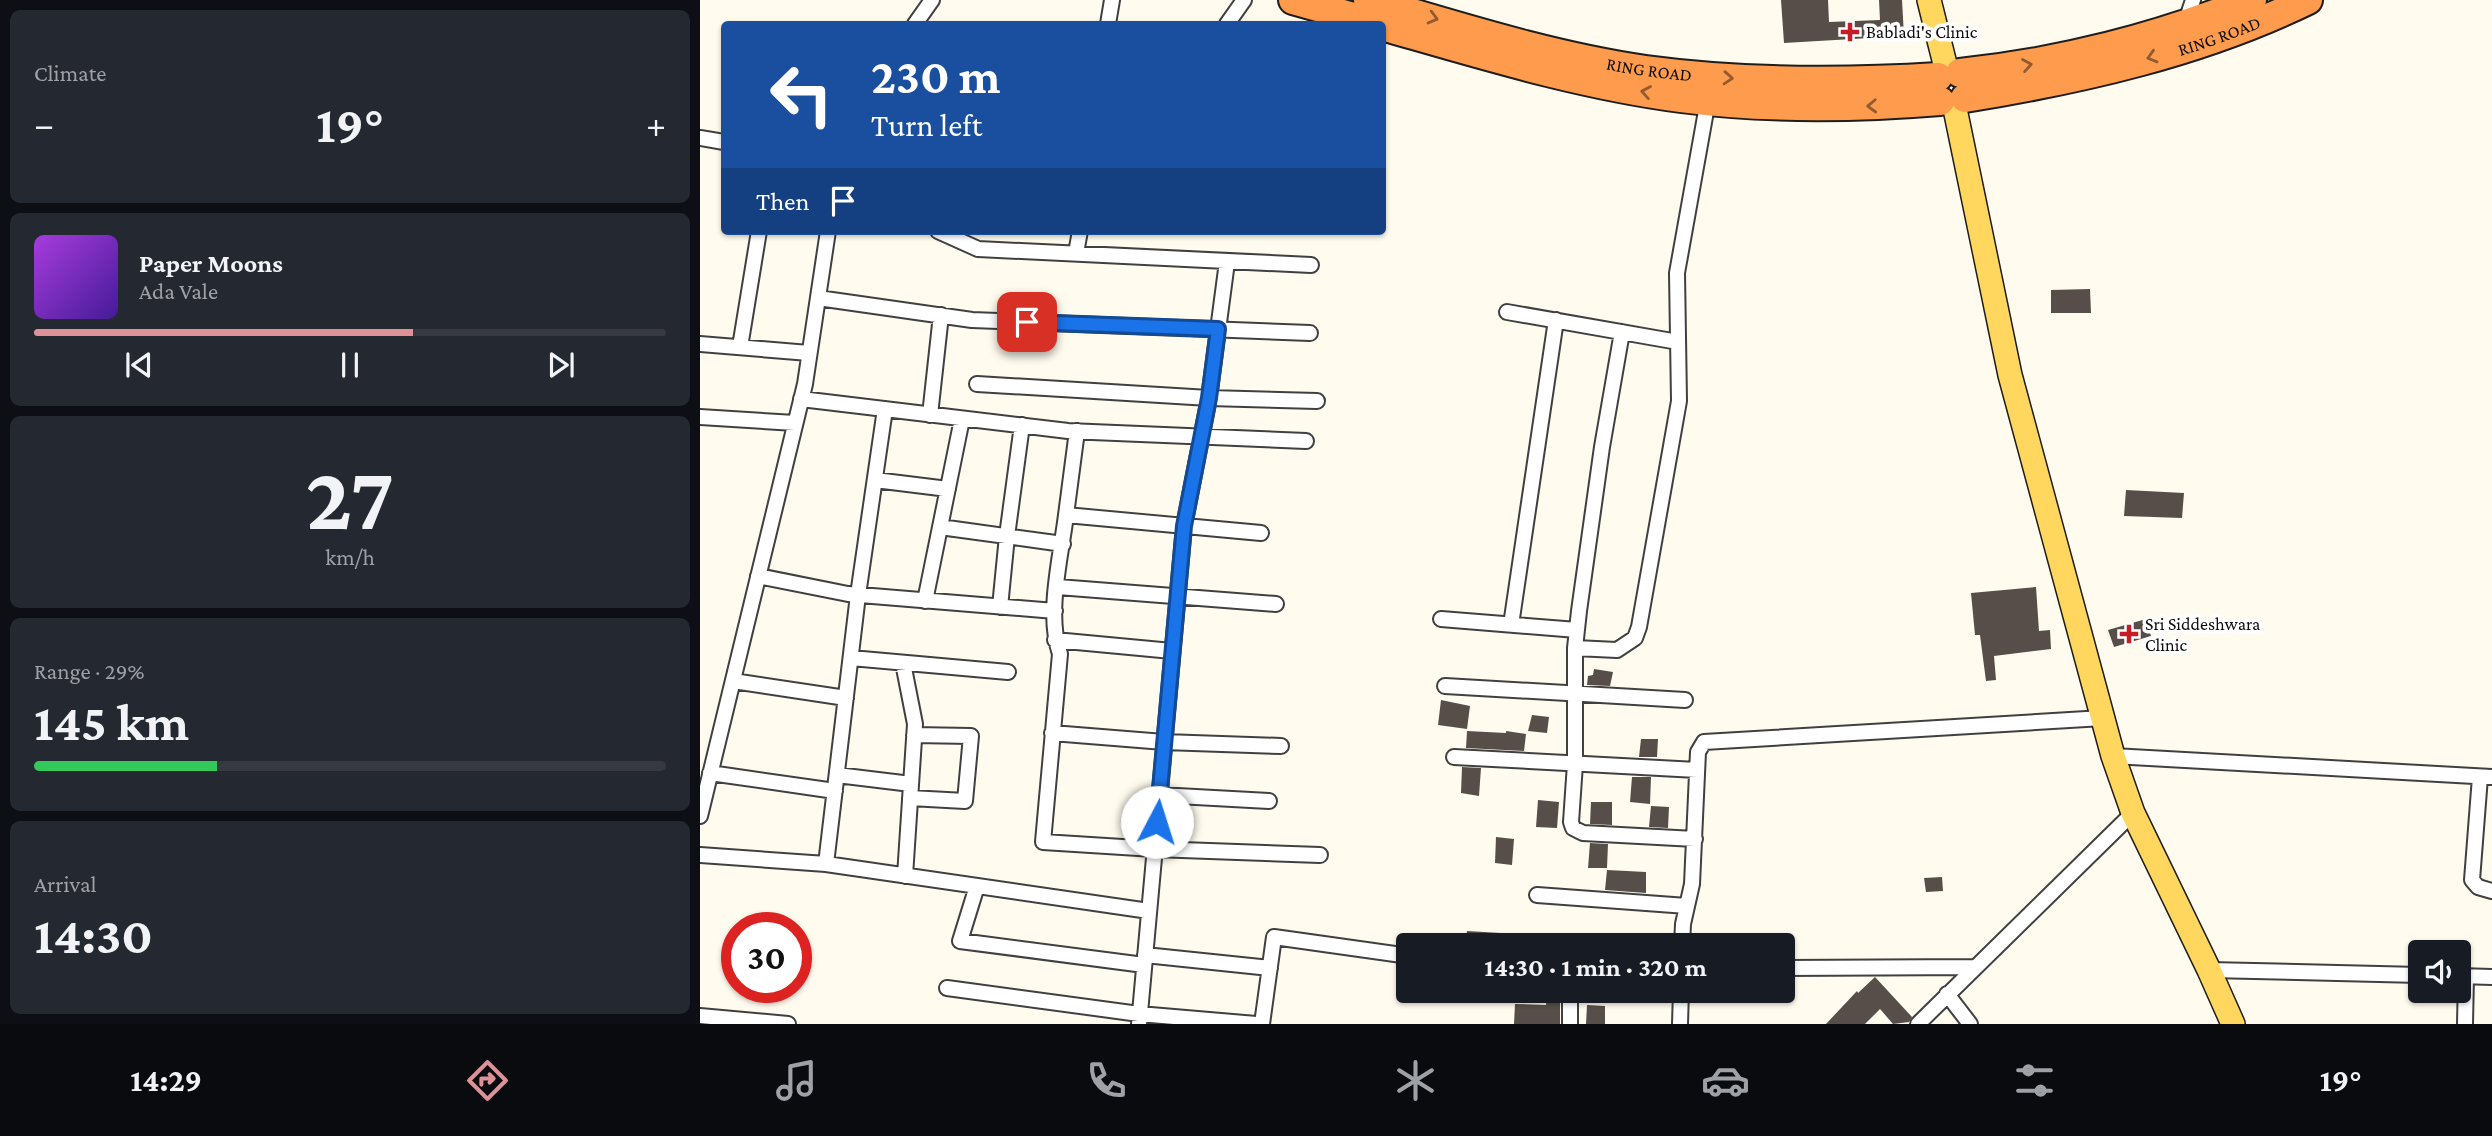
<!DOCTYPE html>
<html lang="en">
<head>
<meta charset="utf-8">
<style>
	body { margin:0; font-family:"Crimson Pro",serif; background:#242831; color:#f1f3f6; height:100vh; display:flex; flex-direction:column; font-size:26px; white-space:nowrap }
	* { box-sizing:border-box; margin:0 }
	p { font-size:23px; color:#9ea1a6 }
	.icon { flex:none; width:38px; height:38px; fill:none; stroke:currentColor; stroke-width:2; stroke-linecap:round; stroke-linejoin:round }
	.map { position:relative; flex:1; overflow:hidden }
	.sheet { display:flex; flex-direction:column; gap:10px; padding:10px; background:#0d0f14; width:700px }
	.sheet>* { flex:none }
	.hud { position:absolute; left:21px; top:21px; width:665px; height:214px; border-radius:7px; box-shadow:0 2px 5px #0004; background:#1a4fa0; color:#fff; overflow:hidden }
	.controls { position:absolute; left:1708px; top:940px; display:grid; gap:14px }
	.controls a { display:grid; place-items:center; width:63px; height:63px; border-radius:7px; background:#171b24; box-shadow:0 2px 5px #0004; font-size:35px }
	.speed { position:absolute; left:21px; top:912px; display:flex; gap:14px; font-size:35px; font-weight:700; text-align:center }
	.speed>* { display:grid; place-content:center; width:91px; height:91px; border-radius:50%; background:#171b24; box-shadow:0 2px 5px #0004; line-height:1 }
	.speed .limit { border:10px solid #d22; background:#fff; color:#111 }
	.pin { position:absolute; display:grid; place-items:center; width:60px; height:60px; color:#fff; margin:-30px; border-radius:14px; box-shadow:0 4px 10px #0006 }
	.me { position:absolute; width:77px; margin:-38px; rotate:5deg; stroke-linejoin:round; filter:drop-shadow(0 0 5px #0008) }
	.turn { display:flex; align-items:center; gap:24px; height:147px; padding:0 35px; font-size:32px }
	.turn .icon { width:91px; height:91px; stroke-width:2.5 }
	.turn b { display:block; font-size:49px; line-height:60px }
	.then { display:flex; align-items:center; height:66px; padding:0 35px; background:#0003; gap:14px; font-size:26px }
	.big { font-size:52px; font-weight:700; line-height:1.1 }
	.sheet .widget { flex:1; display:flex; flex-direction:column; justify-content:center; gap:10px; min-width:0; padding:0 24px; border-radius:10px; background:#242831 }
	.sheet .dial { align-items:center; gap:0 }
	.dial b { font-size:91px; line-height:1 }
	.song { display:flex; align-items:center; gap:21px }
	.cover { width:84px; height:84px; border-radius:10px; background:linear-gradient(135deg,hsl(280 70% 55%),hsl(260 70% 35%)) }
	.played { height:7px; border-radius:4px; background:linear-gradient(90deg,#de9298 60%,#363941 60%) }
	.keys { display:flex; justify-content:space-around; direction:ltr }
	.heat { display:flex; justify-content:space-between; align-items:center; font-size:38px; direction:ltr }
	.charge { height:10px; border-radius:5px; background:linear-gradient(90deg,#34c759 29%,#363941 0) }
	.trip { position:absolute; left:696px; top:933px; width:399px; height:70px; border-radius:7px; background:#171b24; box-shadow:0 2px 5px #0004; font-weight:700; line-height:70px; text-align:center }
	.tab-bar { display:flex; height:112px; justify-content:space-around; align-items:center; background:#090b0e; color:#9ea1a6 }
	.tab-bar .icon { width:49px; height:49px }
	.tab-bar .selected { color:#de9298 }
	.tab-bar b { font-size:32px; color:#f1f3f6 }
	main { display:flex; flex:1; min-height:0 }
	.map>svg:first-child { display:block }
</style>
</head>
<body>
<main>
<section class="sheet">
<div class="widget"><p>Climate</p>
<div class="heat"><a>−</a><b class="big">19°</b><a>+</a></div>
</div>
<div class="widget">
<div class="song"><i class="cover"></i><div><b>Paper Moons</b><p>Ada Vale</p></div></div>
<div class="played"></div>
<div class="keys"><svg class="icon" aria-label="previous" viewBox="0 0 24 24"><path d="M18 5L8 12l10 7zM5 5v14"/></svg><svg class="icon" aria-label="pause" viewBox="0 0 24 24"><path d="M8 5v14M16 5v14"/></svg><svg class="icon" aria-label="next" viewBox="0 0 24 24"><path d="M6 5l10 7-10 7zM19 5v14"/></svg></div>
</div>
<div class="widget dial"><b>27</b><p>km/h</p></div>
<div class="widget"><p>Range · 29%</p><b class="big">145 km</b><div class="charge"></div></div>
<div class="widget"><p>Arrival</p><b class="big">14:30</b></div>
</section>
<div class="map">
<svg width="1792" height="1024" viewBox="0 0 1792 1024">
	<rect width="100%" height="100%" fill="#fffbee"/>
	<!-- building -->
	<path fill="#574e49" d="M 1081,0 L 1128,0 L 1129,22 L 1180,20 L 1179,0 L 1202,0 L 1204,36 L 1084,43 Z
		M 1390,289 L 1391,313 L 1351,313 L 1351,290 Z
		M 1426,490 L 1484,493 L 1482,518 L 1424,516 Z
		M 1336,587 L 1339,631 L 1350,630 L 1351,649 L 1294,656 L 1296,680 L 1286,681 L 1280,635 L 1275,635 L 1271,593 Z
		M 1446,619 L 1451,636 L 1414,647 L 1408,630 Z
		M 894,669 L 913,672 L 910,686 L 887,685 L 888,676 L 893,675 Z
		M 741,700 L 770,706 L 767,729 L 738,725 Z
		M 832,715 L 849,717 L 847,733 L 828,731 Z
		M 767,731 L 806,733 L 806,731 L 826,734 L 824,751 L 766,748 Z
		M 941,739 L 958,739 L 957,757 L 939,757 Z
		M 762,767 L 781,768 L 779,796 L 761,793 Z
		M 932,777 L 951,777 L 950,804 L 930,802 Z
		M 838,800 L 859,802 L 857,828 L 836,827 Z
		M 891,802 L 912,802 L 912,825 L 890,824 Z
		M 951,806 L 969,807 L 968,828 L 949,827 Z
		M 796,837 L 814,839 L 812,865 L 795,863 Z
		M 890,843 L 908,844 L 907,868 L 888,868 Z
		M 907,870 L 946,872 L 946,893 L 905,890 Z
		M 1242,877 L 1243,891 L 1226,892 L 1224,878 Z
		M 767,931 L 834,935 L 834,945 L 765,945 Z
		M 1175,977 L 1212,1017 L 1209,1022 L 1193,1024 L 1180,1009 L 1165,1024 L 1126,1024 L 1157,991 L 1158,993 Z
		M 847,990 L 860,990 L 860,1024 L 814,1024 L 815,1004 L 846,1005 Z
		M 887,1005 L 905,1006 L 905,1024 L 886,1024 Z"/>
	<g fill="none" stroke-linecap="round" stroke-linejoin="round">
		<defs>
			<path id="street" d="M 215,24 L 232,0
				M 408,24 L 412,0
				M 527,24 L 544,0
				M 1485,24 L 1493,0
				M 0,138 L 24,142
				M 238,231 L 278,249 L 611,265
				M 376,253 L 380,231
				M 118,298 L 272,320 L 610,333
				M 807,312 L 978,342
				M 922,332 L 902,447 L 879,611 L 875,648 L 875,764 L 871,822 L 873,828 L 883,833 L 995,839
				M 0,344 L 109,353
				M 40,347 L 59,231
				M 277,384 L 509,398 L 617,401
				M 101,399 L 368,431 L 606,441
				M 230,415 L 241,315
				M 0,417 L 95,423
				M 377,431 L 366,515 L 561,533
				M 175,480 L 248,489
				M 366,515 C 361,556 346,614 360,654 L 343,842 L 454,849 L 620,855
				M 240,527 L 363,544
				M 58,576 L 148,594 L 355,611
				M 358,587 L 576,604
				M 225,601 L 262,419
				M 300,607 L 307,536 L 322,425
				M 741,619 L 877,630
				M 811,625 L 856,320
				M 355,640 L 472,651
				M 875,648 L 917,650 L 935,638 L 939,627 L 979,401 L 977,273 L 1008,100
				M 151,658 L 308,672
				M 203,663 L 215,724 L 205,876
				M 33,681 L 146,698
				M 745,686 L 985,700
				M 352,733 L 464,742 L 581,746
				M 1413,756 L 1792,777
				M 754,757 L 997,770
				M 10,773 L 135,791
				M 137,775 L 211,784
				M 1780,777 L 1772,880 L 1778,887 L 1792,891
				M 459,795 L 569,801
				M 210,798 L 265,801 L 271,736 L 214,735
				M 0,816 L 105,384 L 128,231
				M 0,855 L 126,864 L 158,595 L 185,409
				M 126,864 L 449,911
				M 277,886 L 260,941 L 444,965
				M 837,895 L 987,906
				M 982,945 L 983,924 L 992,884 L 998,752 L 1004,742 L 1403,718
				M 445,955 L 570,968
				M 1083,968 L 1275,967
				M 1509,970 L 1720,975
				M 1759,976 L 1792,977
				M 247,988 L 439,1014 L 556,1024
				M 1247,994 L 1270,1024
				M 0,1016 L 88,1024
				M 439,1024 L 484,526 L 509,398 L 527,262
				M 562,1024 L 574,937 L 709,956
				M 870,1024 L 870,990
				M 980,1024 L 981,990
				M 1218,1024 L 1433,813
				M 1765,1024 L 1766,976"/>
			<path id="primary" d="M 1229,0 L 1247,72
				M 1254,104 L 1310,375 L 1413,756 L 1433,813 L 1509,970 L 1533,1024"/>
			<g id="highway">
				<path d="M 593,0 L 678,24"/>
				<path id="s1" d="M 668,0 C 757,26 854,57 946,70 C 1043,83 1141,83 1238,77"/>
				<path d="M 682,26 C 780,54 880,85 981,98 C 1067,109 1154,108 1240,101"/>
				<path d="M 1260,73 C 1363,62 1455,38 1552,0"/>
				<path id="s2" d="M 1265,98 C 1382,79 1501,52 1608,0"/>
			</g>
		</defs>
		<!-- street casing -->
		<use href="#street" stroke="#404040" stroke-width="18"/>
		<!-- primary casing -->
		<use href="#primary" stroke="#1e1e1e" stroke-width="26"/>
		<!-- highway casing -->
		<use href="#highway" stroke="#1e1e1e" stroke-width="32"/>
		<!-- street -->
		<use href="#street" stroke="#fff" stroke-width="14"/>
		<!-- primary -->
		<use href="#primary" stroke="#ffd65e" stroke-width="23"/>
		<!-- highway -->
		<use href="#highway" stroke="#fe9b4d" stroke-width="28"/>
	</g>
	<!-- one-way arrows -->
	<defs><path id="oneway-chevron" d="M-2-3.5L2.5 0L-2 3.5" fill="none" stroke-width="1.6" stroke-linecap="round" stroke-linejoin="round" transform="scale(1.75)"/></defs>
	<g stroke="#925b30">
		<use href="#oneway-chevron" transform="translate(733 18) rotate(15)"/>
		<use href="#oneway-chevron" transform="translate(1452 57) rotate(163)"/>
		<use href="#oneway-chevron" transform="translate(1327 65) rotate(-10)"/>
		<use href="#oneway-chevron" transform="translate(1028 78) rotate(4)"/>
		<use href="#oneway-chevron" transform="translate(946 92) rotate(-170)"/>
		<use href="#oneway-chevron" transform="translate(1172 106) rotate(178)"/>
	</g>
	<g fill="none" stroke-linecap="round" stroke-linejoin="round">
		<defs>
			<path id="route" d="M 327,322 L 518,329 L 509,398 L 484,526 L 457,822"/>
		</defs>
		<!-- route casing -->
		<use href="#route" stroke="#114b97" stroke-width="18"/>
		<!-- route -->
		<use href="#route" stroke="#1a73e8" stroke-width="12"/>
	</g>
	<!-- markers -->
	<g fill="#c71c26" stroke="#fff" stroke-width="2.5">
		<path d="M1146.5 21.5h7v7h7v7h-7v7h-7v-7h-7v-7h7z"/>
		<path d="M1425.5 623.5h7v7h7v7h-7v7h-7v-7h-7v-7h7z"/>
	</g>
	<g text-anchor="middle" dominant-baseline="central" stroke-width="7" stroke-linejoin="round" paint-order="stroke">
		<!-- poi labels -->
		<g font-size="18" fill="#0d0d0d" stroke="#fff" text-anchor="start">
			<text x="1166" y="32">Babladi's Clinic</text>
			<text x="1445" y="624">Sri Siddeshwara<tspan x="1445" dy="21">Clinic</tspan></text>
		</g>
		<!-- street labels -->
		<g font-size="18" fill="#0d0d0d" stroke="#fff">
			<text stroke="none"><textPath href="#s2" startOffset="262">RING ROAD</textPath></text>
			<text stroke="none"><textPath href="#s1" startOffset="290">RING ROAD</textPath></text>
		</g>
	</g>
</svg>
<div class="controls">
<a><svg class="icon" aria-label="sound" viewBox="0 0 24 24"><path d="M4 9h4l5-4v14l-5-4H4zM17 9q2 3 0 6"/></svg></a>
</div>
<div class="speed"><div class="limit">30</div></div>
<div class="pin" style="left:327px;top:322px;background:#d93025"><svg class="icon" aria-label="arrive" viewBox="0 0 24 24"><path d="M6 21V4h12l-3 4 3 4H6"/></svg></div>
<svg class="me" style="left:457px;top:822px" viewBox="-20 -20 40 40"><circle r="19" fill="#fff"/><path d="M0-13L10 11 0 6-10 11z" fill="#1a73e8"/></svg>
<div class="trip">14:30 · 1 min · 320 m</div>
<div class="hud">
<div class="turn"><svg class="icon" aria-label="left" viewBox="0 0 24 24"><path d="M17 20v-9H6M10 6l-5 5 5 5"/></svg><div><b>230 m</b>Turn left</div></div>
<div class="then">Then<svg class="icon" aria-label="arrive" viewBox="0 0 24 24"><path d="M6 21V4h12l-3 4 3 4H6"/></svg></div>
</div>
</div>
</main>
<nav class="tab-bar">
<b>14:29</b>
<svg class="icon selected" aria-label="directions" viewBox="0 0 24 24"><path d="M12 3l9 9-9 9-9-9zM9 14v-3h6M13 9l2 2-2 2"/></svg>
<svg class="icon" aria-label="music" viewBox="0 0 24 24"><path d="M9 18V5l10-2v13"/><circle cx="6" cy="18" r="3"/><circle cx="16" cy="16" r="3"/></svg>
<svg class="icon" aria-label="phone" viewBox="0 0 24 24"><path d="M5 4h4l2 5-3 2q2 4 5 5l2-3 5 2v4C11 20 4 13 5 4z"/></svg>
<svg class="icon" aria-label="climate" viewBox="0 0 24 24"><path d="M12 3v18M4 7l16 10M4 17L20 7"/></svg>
<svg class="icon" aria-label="car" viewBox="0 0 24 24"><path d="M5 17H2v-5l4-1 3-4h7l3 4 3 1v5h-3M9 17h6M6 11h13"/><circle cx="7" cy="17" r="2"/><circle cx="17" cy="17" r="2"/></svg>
<svg class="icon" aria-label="filters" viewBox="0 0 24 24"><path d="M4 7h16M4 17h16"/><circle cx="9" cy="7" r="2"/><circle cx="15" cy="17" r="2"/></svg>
<b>19°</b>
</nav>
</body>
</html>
